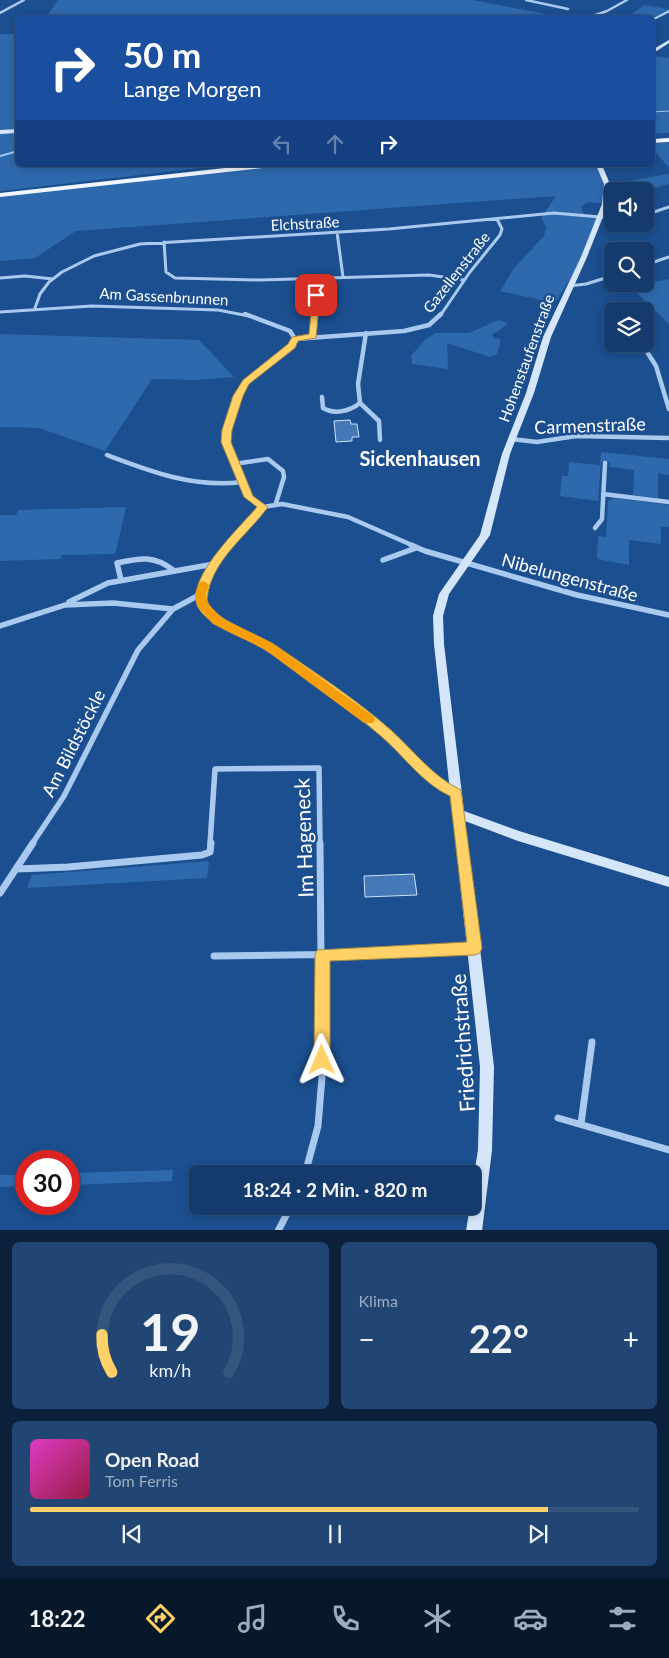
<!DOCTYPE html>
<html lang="de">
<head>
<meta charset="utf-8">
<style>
	body { margin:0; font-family:Lato,sans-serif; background:#214673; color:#f1f3f6; height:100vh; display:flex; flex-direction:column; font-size:19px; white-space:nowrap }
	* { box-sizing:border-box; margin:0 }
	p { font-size:16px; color:#9dadc1 }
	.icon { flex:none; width:28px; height:28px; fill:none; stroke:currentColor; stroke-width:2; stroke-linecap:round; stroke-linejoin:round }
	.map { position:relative; height:1230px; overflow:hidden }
	.panel { display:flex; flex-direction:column; gap:12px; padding:12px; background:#0b203b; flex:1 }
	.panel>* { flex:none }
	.hud { position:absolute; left:15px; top:15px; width:640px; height:152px; border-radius:8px; box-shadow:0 2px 8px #0003,0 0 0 1px #33557e; background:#1a4fa0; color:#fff; overflow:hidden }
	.buttons { position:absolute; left:604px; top:182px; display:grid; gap:10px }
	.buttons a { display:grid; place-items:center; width:50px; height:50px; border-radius:8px; background:#143b6b; box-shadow:0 2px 8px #0003,0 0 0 1px #33557e; font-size:25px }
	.speed { position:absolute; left:15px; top:1150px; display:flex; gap:10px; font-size:25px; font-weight:700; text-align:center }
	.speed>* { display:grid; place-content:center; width:65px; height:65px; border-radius:50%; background:#143b6b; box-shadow:0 2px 8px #0003,0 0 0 1px #33557e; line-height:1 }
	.speed .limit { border:8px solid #d22; background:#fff; color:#111 }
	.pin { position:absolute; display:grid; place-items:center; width:42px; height:42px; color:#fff; margin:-21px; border-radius:10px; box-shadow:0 2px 8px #0006 }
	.me { position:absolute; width:55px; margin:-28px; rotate:359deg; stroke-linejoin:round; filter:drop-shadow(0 0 4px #0008) }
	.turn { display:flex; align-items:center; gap:18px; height:105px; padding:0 25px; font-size:22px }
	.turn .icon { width:65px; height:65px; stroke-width:2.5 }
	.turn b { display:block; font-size:35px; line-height:42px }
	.lanes { display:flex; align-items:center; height:48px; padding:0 25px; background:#0003; justify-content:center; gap:25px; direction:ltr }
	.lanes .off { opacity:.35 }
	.big { font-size:38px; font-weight:700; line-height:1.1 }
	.panel .widget { flex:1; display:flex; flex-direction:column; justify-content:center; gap:8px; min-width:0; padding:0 18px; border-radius:8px; background:#214673 }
	.panel .dial { align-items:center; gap:0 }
	.dial svg { height:130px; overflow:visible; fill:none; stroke:#33557e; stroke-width:7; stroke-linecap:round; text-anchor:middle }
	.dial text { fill:#f1f3f6; stroke:none }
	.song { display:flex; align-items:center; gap:15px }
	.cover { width:60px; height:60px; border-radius:8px; background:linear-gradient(135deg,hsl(310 70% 55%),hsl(340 70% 35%)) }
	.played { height:5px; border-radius:2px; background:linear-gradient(90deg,#ffd166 85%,#33557e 85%) }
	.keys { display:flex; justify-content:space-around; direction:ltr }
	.heat { display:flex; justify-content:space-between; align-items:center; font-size:28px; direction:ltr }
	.panel .tiles { flex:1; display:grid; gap:12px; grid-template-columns:1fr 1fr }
	.widget:last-child { grid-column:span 2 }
	.trip { position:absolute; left:189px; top:1165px; width:292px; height:50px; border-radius:8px; background:#143b6b; box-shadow:0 2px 8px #0003,0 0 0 1px #33557e; font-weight:700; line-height:50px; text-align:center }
	.tab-bar { display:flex; height:80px; justify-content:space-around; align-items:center; background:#08182b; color:#9dadc1 }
	.tab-bar .icon { width:35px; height:35px }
	.tab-bar .current { color:#ffd166 }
	.tab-bar b { font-size:22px; color:#f1f3f6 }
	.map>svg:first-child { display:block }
</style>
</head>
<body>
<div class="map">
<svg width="669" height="1231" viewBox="0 0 669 1231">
	<rect width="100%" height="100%" fill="#1b4f8f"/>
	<!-- green -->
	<path fill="#2e69ad" d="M 58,0 L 473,0 L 556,16 L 46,17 Z
		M 644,5 L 668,9 L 653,18 L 632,14 Z
		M 0,34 L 17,34 L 18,165 L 225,165 L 0,191 Z
		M 652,56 L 669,58 L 669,133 L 653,134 Z
		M 653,143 L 669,143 L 669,168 L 653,149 Z
		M 272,165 L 599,165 L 604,174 L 605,204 L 589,202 L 581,206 L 584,215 L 600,216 L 584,257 L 555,303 L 500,291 L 514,268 L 544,236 L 546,227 L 541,218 L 556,196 L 76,231 L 35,258 L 0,261 L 0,195 Z
		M 669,174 L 669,184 L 643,191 L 616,191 L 616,183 Z
		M 669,279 L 669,324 L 631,287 Z
		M 498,320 L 508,323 L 500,330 L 492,334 L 494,338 L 501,339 L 497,354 L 490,357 L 447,343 L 448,369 L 412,364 L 411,356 L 425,340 L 435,333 L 469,333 Z
		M 0,334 L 199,340 L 234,377 L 197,380 L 152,379 L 105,451 L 39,428 L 0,427 Z
		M 601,452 L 669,459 L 669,475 L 658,473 L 658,498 L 633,495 L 634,470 L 610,467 L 610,463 L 601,462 L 598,501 L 560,496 L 562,476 L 568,476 L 569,462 L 600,465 Z
		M 614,498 L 669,505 L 669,527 L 661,527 L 661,544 L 629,540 L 629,565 L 597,559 L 598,536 L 606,537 L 608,501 Z
		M 126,507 L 116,552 L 114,554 L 61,555 L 61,559 L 0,561 L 0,515 L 16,515 L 18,510 Z
		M 209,861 L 207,878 L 27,888 L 32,875 Z
		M 173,1170 L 172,1181 L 69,1185 L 69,1173 Z
		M 0,1175 L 26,1175 L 26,1186 L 0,1187 Z"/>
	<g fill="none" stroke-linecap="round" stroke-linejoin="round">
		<!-- stream-far1 -->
		<path stroke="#9cc4f0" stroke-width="1" d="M 652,112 L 669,111"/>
		<!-- stream -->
		<path stroke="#9cc4f0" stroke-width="2" d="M 0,156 L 18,151"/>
	</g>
	<!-- building -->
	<path fill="#4478b7" stroke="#cfe3fa" d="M 350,420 L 351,424 L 357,424 L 359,437 L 352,437 L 352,441 L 336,442 L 334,421 Z
		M 414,874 L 417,895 L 365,897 L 364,876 Z"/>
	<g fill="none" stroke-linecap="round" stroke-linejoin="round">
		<!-- street-far4 -->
		<path stroke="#a9c9ee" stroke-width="2.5" d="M 526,0 L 568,9
			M 0,13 L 24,0
			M 587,18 L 607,11 L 627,0
			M 652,20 L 669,11"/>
		<!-- street-far3 -->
		<path stroke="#a9c9ee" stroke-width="3" d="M 645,215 L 669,207
			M 337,232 L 343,277
			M 164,242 L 166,272 L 175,278 L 260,280 L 429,275 L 464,280
			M 645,265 L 669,257
			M 0,278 L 25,276 L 53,279
			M 569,286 L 586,284 L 612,276
			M 35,308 L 40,294 L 49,282 L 62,272 L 94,256 L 140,244 L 389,229 L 554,213 L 612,218
			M 0,312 L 92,306 L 218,310 L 249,316
			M 314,316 L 317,278
			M 440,316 L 470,272 L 500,235 L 502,229 L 497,219"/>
		<!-- street-far2 -->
		<path stroke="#a9c9ee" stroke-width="4.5" d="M 245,314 L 290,331 L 295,339 L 292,346 L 242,387 L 225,437 L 228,451 L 249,497 L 263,507
			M 366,333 L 358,384 L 360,403 L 379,421 L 380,440
			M 313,336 L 314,314
			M 295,339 L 404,331 L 429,325 L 441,314
			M 642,344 L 656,366 L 669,409
			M 322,397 L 323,408 C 335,415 350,411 360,403
			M 511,439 L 537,442 L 576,436 L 669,438
			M 107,455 C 152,472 194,488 242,482
			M 234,464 L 268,459 L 283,471 L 284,477 L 276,503
			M 603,494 L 669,502
			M 595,528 L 602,519 L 605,463
			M 227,546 L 263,507 L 282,504 L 348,517 L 414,546"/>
		<!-- street-far1 -->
		<path stroke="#a9c9ee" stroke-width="5.5" d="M 228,545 C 216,560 192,588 204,608 C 215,627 241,632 259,641 C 277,651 293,662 310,674 C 340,695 369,718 396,742 C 416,760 430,783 456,793
			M 411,545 L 425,551 L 577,595 L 669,615
			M 383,560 L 416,548
			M 121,580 L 117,563 C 140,558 154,555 173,570
			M 69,602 L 108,583 L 214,564
			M 0,626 L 65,605 L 113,603 L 173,609 L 201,594
			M 32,844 L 64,796 L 138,650 L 173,609
			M 210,844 L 215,769 L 319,768 L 320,844"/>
		<!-- street -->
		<path stroke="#a9c9ee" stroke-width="7" d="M 17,869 L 68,867 L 202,855 L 210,852 L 211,843
			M 0,893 L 33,843
			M 214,956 L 356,954 L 472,948
			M 558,1118 L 669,1150
			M 581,1124 L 592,1042
			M 305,1174 L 318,1126 L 322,1077 L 320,843
			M 278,1231 L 291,1206"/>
		<!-- secondary -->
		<path fill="#d6e6fa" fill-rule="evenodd" d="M 669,40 L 669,43 L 652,54 L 652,50 Z
			M 18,129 L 18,133 L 0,134 L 0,130 Z
			M 596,165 L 602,165 L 610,184 L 608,204 L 587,257 L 551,337 L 534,393 L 510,454 L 490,535 L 449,594 L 443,616 L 444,644 L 464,811 L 519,831 L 669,877 L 669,887 L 518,841 L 465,821 L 494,1067 L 492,1150 L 482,1231 L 466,1231 L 470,1206 L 472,1206 L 472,1186 L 478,1150 L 480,1067 L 434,644 L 433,616 L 439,594 L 480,535 L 502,454 L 526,393 L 543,337 L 581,257 L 602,204 L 604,184 Z"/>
		<!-- primary -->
		<path fill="#f0f6ff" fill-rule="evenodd" d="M 669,138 L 669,142 L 652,143 L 652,139 Z
			M 252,165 L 276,165 L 272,167 L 0,197 L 0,193 Z"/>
	</g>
	<!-- route -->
	<path fill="#ffd166" stroke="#a68842" d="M 313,293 L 320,295 L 316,338 L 298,341 L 295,348 L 249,384 L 243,396 L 232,430 L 231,442 L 253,496 L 268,507 C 247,536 210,561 207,600 C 214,622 260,634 278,647 C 317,674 357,700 392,731 C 414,751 433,777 461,790 L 482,948 L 480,953 L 475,955 L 330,961 L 330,1060 L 328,1066 L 322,1068 L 316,1066 L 314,1060 L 315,955 L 317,950 L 467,942 L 450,796 C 423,784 404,756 382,737 C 342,703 295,665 249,641 C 233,634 199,620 196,601 C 192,572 239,528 257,507 L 244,497 L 221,442 L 222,430 L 233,396 L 243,380 L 288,344 L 292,337 L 309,334 Z"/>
	<!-- slow -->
	<path fill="#f59e0b" d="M 204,581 L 209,585 L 206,594 L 208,604 L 222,618 L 272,643 L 373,716 L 375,720 L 373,723 L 364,723 L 264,649 L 213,624 L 197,606 L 195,594 L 200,582 Z"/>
	<g text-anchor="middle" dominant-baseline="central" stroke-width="5" stroke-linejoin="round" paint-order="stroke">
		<!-- far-street labels -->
		<g font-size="15" fill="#fff" stroke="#1b4f8f">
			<text transform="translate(305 223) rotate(-3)">Elchstraße</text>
			<text transform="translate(456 272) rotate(-52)">Gazellenstraße</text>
			<text transform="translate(164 296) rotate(3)">Am Gassenbrunnen</text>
			<text transform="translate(526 358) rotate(-70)">Hohenstaufenstraße</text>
		</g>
		<!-- street labels -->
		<g font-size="18" fill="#fff" stroke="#1b4f8f">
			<text transform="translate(590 425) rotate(-2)">Carmenstraße</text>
			<text transform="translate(570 577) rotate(15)">Nibelungenstraße</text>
			<text transform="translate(73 743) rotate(-63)">Am Bildstöckle</text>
		</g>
		<!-- quarter labels -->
		<g font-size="20" font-weight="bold" fill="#fff" stroke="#1b4f8f">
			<text x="420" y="458">Sickenhausen</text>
		</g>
		<!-- near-street labels -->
		<g font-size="21" fill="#fff" stroke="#1b4f8f">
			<text transform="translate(303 838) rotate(-92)">Im Hageneck</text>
			<text transform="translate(462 1043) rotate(-94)">Friedrichstraße</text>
		</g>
	</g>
</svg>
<div class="buttons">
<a><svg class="icon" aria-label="sound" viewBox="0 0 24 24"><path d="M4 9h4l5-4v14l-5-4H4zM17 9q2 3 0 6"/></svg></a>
<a><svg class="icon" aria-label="search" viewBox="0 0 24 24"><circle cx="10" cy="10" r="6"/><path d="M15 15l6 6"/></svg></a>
<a><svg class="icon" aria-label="layers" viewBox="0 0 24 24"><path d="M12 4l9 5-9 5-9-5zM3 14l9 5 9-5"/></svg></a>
</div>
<div class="speed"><div class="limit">30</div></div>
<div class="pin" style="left:316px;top:295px;background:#d93025"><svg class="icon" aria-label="arrive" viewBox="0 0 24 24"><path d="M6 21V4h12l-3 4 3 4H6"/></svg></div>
<svg class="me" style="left:322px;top:1060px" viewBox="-20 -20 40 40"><path d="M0-17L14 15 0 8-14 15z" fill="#ffd166" stroke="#fff" stroke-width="4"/></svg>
<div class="trip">18:24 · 2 Min. · 820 m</div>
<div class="hud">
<div class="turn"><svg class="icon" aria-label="right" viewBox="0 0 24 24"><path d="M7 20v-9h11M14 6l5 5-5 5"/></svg><div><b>50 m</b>Lange Morgen</div></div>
<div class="lanes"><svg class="icon off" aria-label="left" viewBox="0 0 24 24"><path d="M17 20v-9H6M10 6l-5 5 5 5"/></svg><svg class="icon off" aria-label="ahead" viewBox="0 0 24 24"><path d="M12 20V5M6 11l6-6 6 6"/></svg><svg class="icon" aria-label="right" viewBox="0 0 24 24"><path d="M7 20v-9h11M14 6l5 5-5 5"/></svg></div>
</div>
</div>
<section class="panel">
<div class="tiles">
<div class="widget dial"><svg viewBox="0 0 100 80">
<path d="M14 69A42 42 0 1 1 86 69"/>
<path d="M14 69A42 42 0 0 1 8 46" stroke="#ffd166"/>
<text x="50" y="56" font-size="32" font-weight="700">19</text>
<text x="50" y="72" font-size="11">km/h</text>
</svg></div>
<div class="widget"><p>Klima</p>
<div class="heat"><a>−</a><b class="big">22°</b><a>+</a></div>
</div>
<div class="widget">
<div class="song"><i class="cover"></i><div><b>Open Road</b><p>Tom Ferris</p></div></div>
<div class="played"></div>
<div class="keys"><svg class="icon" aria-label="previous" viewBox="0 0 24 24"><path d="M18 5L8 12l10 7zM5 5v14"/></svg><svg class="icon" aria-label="pause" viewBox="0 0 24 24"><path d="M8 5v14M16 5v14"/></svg><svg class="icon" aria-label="next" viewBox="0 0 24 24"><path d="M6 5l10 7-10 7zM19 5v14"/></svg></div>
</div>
</div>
</section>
<nav class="tab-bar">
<b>18:22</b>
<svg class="icon current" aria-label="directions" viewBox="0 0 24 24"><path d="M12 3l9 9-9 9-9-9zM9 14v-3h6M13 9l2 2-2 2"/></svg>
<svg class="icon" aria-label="music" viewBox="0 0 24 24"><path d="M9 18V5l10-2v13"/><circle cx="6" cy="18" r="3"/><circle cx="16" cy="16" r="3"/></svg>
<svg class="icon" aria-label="phone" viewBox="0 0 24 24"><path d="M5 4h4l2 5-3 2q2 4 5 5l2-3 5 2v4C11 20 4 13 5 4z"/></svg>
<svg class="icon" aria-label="climate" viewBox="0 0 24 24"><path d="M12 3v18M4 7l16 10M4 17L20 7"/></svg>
<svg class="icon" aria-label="car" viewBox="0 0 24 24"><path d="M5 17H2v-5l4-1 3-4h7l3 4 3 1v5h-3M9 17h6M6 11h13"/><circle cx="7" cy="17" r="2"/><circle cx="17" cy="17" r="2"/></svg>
<svg class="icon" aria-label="filters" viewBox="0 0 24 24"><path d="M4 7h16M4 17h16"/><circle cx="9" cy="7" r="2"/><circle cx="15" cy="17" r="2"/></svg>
</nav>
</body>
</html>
